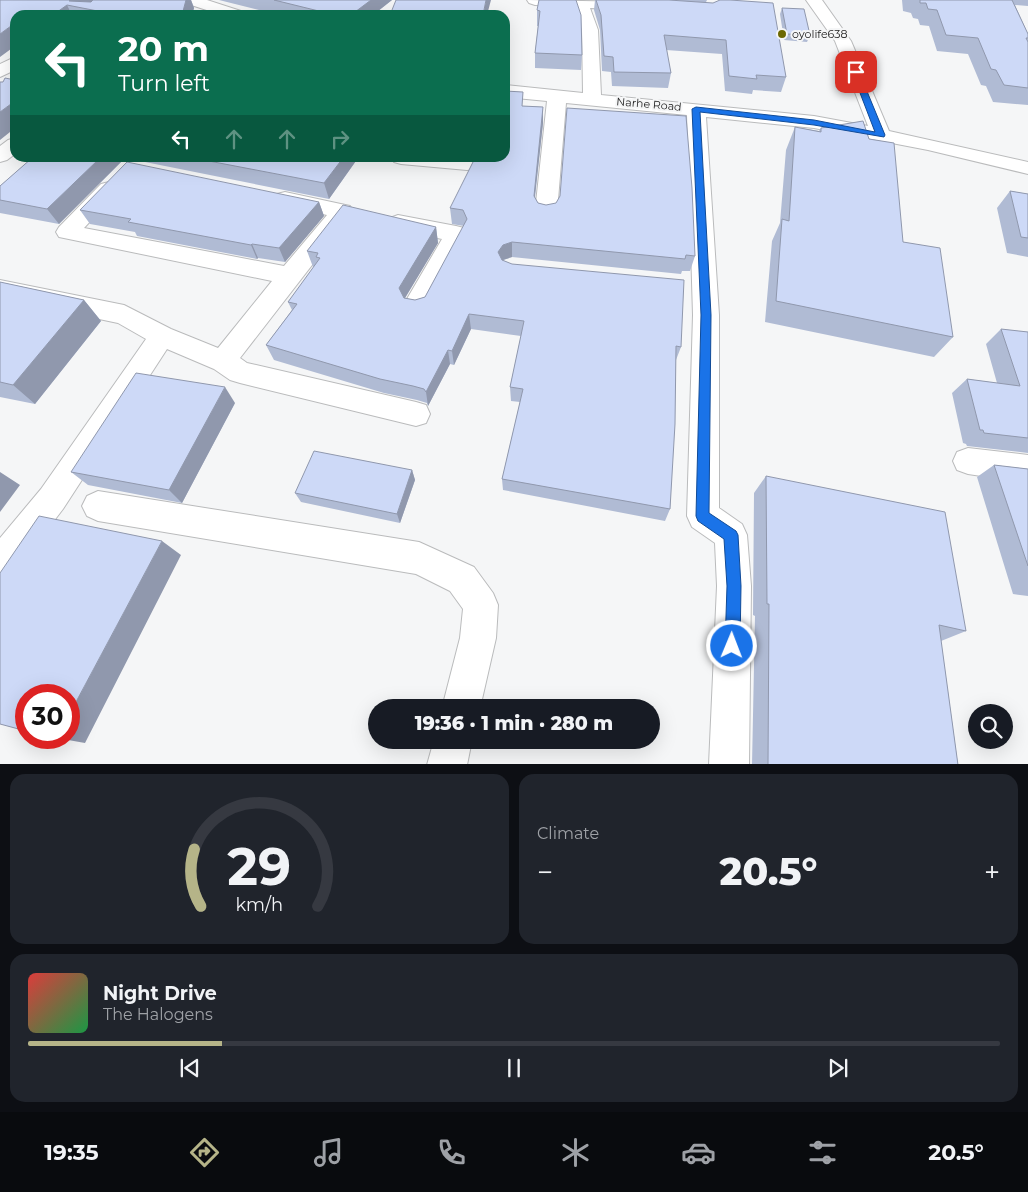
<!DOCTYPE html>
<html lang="en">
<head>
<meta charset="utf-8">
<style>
	body { margin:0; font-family:Montserrat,sans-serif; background:#20242c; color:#f1f3f6; height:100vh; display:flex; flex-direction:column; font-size:19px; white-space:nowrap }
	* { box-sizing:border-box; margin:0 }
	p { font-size:16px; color:#9ea1a6 }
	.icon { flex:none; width:28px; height:28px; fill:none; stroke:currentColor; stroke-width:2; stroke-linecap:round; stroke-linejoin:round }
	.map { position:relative; height:764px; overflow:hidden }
	.details { display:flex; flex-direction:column; gap:10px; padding:10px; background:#0d0f14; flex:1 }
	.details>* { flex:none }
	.banner { position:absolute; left:10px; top:10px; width:500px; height:152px; border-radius:15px; box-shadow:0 5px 20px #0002; background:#0b6e4f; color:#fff; overflow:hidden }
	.controls { position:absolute; left:968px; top:704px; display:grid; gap:10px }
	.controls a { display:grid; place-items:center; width:45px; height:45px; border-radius:50%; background:#171b24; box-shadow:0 5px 20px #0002; font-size:25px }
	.speed { position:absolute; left:15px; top:684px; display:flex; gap:10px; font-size:25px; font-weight:700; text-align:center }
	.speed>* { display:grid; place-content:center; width:65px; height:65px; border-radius:50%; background:#171b24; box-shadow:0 5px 20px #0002; line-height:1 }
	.speed .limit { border:8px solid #d22; background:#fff; color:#111 }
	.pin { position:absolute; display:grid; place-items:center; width:42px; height:42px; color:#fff; margin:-21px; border-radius:10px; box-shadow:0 2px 8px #0006 }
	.me { position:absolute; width:55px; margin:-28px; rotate:1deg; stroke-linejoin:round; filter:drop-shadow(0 0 4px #0008) }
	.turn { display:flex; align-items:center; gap:18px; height:105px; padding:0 25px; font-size:22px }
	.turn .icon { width:65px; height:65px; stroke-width:2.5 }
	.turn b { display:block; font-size:35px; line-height:42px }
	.lanes { display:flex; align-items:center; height:48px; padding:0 25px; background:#0003; justify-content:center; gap:25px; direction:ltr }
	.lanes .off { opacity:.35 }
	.big { font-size:38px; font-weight:800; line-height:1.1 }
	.details .widget { flex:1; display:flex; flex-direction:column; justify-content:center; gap:8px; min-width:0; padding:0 18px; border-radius:15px; background:#20242c }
	.details .dial { align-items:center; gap:0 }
	.dial svg { height:130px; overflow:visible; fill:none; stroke:#363941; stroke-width:7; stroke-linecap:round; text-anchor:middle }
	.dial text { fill:#f1f3f6; stroke:none }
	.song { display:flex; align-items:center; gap:15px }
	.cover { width:60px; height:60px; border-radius:8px; background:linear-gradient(135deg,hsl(0 70% 55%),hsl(140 70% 35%)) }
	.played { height:5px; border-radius:2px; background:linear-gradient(90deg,#b5b488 20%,#363941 20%) }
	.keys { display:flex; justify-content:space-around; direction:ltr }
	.heat { display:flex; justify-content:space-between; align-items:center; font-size:28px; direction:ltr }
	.details .tiles { flex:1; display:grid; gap:10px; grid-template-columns:1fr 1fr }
	.widget:last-child { grid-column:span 2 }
	.trip { position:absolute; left:368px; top:699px; width:292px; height:50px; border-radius:25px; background:#171b24; box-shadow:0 5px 20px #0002; font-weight:800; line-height:50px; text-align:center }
	.tab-bar { display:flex; height:80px; justify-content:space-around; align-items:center; background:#090b0e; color:#9ea1a6 }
	.tab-bar .icon { width:35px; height:35px }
	.tab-bar .current { color:#b5b488 }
	.tab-bar b { font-size:22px; color:#f1f3f6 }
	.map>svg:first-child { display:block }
</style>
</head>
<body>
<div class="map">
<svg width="1028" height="765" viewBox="0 0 1028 765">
	<rect width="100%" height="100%" fill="#f5f6f7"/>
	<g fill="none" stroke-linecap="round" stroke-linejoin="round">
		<defs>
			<path id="minor" d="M 183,0 L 207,0 L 244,12 L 246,15 L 222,15 L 185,3 Z
				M 527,0 L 637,2 L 639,5 L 637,8 L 631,10 L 590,8 L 598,30 L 601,95 L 814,116 L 868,126 L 835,41 L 806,0 L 822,0 L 851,41 L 889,131 L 1028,162 L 1028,174 L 928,150 L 814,128 L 706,117 L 719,315 L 719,508 L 742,524 L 747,535 L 751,586 L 749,765 L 709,765 L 717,586 L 715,543 L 692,527 L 687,516 L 693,315 L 687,115 L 566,103 L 557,212 L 554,217 L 546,219 L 538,217 L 535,212 L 547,101 L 505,97 L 505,85 L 583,93 L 582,30 L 574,7 L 535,5 L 529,3 Z
				M 15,57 L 15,70 L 0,77 L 0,64 Z
				M 15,138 L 15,154 L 7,160 L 0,162 L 0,146 L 8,140 Z
				M 391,158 L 480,158 L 474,169 L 467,170 L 401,164 L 394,162 Z
				M 109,182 L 117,184 L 120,189 L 84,228 L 284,266 L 327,215 L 277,204 L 274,199 L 277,194 L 285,192 L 350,206 L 353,211 L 350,216 L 240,358 L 247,363 L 416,402 L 426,405 L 430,414 L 426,423 L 416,426 L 240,383 L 230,380 L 214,369 L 167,349 L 63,509 L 12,576 L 0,580 L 0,538 L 41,489 L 146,339 L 118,323 L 0,298 L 0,280 L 124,305 L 171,329 L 218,348 L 272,281 L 59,237 L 56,232 L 59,227 L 101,184 Z
				M 398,215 L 456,226 L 464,228 L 467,234 L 426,311 L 417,313 L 408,311 L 404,304 L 442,239 L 390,228 L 387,223 L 390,218 Z
				M 968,448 L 1028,455 L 1028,483 L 968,474 L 957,470 L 953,461 L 957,452 Z
				M 98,491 L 419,542 L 474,567 L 493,593 L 498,605 L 496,638 L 480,708 L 442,708 L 460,638 L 463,609 L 450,591 L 416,574 L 98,521 L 87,516 L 82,506 L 87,496 Z
				M 434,740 L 472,740 L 467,765 L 427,765 Z"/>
		</defs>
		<!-- minor casing -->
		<use href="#minor" stroke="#babbbc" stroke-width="2"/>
		<!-- minor -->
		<use href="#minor" fill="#fff" fill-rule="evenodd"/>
	</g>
	<!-- wall -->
	<path fill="#b0bbd4" d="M 0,0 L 191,0 L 194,8 L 192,15 L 15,15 Z
		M 219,0 L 392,0 L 373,15 L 279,15 Z
		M 595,0 L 707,0 L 706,2 L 786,77 L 781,92 L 753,90 L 752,94 L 725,91 L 722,54 L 666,50 L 671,73 L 668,88 L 612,86 L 611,72 L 602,71 L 600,30 L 594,10 Z
		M 902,0 L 1028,0 L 1028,6 L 1015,5 L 1028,34 L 1028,105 L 993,102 L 986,86 L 981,85 L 968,54 L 937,51 L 929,26 L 920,25 L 918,19 L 913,18 L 911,13 L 903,11 Z
		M 782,8 L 810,35 L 807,42 L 784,40 L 780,14 Z
		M 537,10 L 581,15 L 582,55 L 581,70 L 535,68 L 535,53 L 538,26 L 537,26 Z
		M 523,106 L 543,107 L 543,123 L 535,198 L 538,203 L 695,256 L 690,271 L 682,271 L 681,274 L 512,257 L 503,260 L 681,347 L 676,360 L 670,509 L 665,521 L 503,490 L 502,479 L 520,402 L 511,401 L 510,387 L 521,336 L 471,329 L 454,365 L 450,364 L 428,406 L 427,403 L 417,400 L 384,393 L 274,360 L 266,345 L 292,310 L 288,302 L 314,267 L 313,267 L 307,251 L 436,227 L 438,243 L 405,298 L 415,300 L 425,297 L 464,226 L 452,224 L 450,208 Z
		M 795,127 L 819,131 L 821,128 L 869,139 L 903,242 L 953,337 L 934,357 L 765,322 L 772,241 L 780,223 L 786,150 Z
		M 32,158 L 358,158 L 329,199 L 130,159 L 123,160 L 59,224 L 0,213 L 0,186 Z
		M 1010,191 L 1028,194 L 1028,257 L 1007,253 L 997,208 Z
		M 319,202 L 324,216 L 285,262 L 258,258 L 257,259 L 137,236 L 135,232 L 90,224 L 80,210 Z
		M 0,282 L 84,300 L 101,321 L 35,404 L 0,397 Z
		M 1001,329 L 1028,332 L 1028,453 L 967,446 L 966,444 L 963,443 L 952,393 L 967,379 L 997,383 L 986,344 Z
		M 235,403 L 182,503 L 88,485 L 71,472 Z
		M 994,465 L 1028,469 L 1028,596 L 1013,594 L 977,477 Z
		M 412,470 L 415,480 L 400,523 L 301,502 L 295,493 Z
		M 766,476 L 966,631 L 941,641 L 958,765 L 752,765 L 755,616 L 753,615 L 754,493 Z"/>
	<!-- shaded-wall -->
	<path fill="#9098ad" d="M 70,0 L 96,0 L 85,8 L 69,1 Z
		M 186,0 L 191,0 L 194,8 L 192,15 L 182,15 Z
		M 371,0 L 392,0 L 373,15 L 351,15 Z
		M 486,0 L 491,0 L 487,15 L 483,15 Z
		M 67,5 L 72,15 L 53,15 Z
		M 15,23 L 15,46 L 0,57 L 0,34 Z
		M 15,101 L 15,128 L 0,140 L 0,112 Z
		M 543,107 L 543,123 L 533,212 L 534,196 Z
		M 100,158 L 129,158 L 130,159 L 123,160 L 59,224 L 47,209 Z
		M 343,158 L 358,158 L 329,199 L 324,183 Z
		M 319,202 L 324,216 L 285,262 L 279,248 Z
		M 436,227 L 438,243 L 402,303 L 399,288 Z
		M 512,242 L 512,257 L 503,260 L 498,267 L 498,252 L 503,245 Z
		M 252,244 L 258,258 L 257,259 L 251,245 Z
		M 84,300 L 101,321 L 35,404 L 13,385 Z
		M 469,314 L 471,329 L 454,365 L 452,351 Z
		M 448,350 L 450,364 L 428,406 L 426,392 Z
		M 225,387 L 235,403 L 182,503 L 169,490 Z
		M 412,470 L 415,480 L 400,523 L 397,514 Z
		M 0,472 L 20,485 L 0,512 Z
		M 162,541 L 181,555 L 85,743 L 57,738 L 69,738 L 69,715 Z"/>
	<!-- building -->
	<path fill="#cdd9f7" stroke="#9098ad" d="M 0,0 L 70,0 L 69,1 L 91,2 L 93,0 L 186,0 L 182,15 L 118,15 L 67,5 L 53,15 L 15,15 L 15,23 L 0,34 Z
		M 274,0 L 371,0 L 351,15 L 335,15 Z
		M 396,0 L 486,0 L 483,15 L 390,15 Z
		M 539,0 L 576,0 L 581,15 L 582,55 L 535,53 L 540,11 L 537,10 Z
		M 596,0 L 669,0 L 713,3 L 720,0 L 730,0 L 773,3 L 786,77 L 756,75 L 757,79 L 729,76 L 726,40 L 664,35 L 671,73 L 614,72 L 613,57 L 604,56 L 601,15 Z
		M 920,0 L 1012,0 L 1028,34 L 1028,38 L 1026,38 L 1028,42 L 1028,88 L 1004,85 L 996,70 L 991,69 L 978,38 L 946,35 L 937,10 L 928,9 L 926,3 L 920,3 Z
		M 782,8 L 804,9 L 810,35 L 787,34 Z
		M 5,78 L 15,80 L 15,101 L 0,112 L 0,82 L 3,82 Z
		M 505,91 L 523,92 L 522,106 L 543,107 L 534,196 L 538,203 L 546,205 L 556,203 L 560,196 L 567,108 L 686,116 L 692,188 L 695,256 L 686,255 L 685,259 L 512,242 L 503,245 L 498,252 L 502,260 L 512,264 L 684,280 L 681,347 L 676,346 L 675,424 L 670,509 L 502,479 L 523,389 L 510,387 L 524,321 L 469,314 L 452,351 L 448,350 L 426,392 L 424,389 L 413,386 L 380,379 L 266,345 L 297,304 L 288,302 L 320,258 L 316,257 L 318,253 L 307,251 L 343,205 L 436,227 L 399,288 L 404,298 L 415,300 L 425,297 L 467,219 L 463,210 L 450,208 L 475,158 L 505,158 Z
		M 863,121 L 869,139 L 894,143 L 903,242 L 940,248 L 953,337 L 776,301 L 782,219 L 789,221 L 795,127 L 821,132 L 821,128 Z
		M 32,158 L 100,158 L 47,209 L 0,200 L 0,186 Z
		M 193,158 L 343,158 L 324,183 Z
		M 127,162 L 319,202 L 279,248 L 252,244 L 251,245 L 128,222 L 131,219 L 80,210 Z
		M 1010,191 L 1028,194 L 1028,238 L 1021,237 Z
		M 0,282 L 84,300 L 13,385 L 0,382 Z
		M 1001,329 L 1028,332 L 1028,438 L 984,433 L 983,430 L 980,430 L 967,379 L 1020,386 Z
		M 136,373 L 225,387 L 169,490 L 71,472 Z
		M 314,451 L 412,470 L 397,514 L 295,493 Z
		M 994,465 L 1028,469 L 1028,566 Z
		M 766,476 L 945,512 L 966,631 L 939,625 L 958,765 L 768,765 L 769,604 L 767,604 Z
		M 39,516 L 162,541 L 69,715 L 69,695 L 26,695 L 26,731 L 0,724 L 0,573 Z"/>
	<!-- route -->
	<path fill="#1a73e8" stroke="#114b97" d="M 856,70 L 859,72 L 885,135 L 884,137 L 814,125 L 700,112 L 711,315 L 709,513 L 736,531 L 738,535 L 741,586 L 740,646 L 737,651 L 732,653 L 727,651 L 725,646 L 727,586 L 724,539 L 698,521 L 696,516 L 701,315 L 692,109 L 696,107 L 814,120 L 875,132 L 852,72 Z"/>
	<!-- markers -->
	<circle fill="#6c6801" stroke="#f5f6f7" stroke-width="2" cx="782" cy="34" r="5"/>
	<g text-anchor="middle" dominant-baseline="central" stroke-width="4" stroke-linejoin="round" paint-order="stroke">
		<!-- far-poi labels -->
		<g font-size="11" fill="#1b1b1b" stroke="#f5f6f7" text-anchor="start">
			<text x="792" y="34">oyolife638</text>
		</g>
		<!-- far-street labels -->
		<g font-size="11" fill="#1b1b1b" stroke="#f5f6f7">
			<text transform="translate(649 104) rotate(5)">Narhe Road</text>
		</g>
	</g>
</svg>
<div class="controls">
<a><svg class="icon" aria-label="search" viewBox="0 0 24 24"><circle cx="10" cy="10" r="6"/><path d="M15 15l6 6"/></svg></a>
</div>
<div class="speed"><div class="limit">30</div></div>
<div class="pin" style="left:856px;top:72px;background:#d93025"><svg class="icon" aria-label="arrive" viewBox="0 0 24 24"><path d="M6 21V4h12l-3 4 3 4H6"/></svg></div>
<svg class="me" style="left:732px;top:646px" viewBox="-20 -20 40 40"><circle r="17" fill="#1a73e8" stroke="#fff" stroke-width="3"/><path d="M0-11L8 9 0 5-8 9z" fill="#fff"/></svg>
<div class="trip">19:36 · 1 min · 280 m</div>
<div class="banner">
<div class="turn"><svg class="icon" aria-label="left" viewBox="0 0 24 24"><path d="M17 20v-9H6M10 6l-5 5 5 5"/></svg><div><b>20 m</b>Turn left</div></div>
<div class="lanes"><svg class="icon" aria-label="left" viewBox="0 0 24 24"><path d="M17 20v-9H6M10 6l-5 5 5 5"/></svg><svg class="icon off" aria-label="ahead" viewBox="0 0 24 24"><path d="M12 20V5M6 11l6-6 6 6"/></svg><svg class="icon off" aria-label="ahead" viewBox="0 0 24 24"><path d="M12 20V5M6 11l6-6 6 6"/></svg><svg class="icon off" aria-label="right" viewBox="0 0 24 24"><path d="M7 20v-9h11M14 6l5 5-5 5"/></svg></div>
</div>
</div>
<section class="details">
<div class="tiles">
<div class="widget dial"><svg viewBox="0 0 100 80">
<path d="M14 69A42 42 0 1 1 86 69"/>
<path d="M14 69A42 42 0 0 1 10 34" stroke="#b5b488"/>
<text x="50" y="56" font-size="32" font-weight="700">29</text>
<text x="50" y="72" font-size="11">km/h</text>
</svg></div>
<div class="widget"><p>Climate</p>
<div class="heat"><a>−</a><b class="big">20.5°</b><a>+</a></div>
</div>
<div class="widget">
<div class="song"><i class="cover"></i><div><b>Night Drive</b><p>The Halogens</p></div></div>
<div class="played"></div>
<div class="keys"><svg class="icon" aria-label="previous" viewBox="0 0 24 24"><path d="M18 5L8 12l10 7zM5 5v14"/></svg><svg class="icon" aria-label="pause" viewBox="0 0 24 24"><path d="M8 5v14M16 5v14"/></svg><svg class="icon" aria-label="next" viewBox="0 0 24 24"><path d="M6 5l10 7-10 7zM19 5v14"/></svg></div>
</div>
</div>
</section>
<nav class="tab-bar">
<b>19:35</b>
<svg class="icon current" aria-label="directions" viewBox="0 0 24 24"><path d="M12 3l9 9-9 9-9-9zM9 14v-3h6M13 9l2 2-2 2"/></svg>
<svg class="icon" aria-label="music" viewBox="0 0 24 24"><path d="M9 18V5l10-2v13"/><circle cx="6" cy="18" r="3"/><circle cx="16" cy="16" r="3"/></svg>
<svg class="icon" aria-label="phone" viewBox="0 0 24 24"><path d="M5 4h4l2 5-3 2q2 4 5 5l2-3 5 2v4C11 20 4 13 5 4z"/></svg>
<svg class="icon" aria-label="climate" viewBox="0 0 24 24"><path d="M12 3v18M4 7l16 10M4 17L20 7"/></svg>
<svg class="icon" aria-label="car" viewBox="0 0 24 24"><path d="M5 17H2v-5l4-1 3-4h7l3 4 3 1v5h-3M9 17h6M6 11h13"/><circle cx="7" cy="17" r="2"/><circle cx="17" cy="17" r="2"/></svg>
<svg class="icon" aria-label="filters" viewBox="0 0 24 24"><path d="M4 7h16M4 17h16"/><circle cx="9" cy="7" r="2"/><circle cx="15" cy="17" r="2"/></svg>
<b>20.5°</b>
</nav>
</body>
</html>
